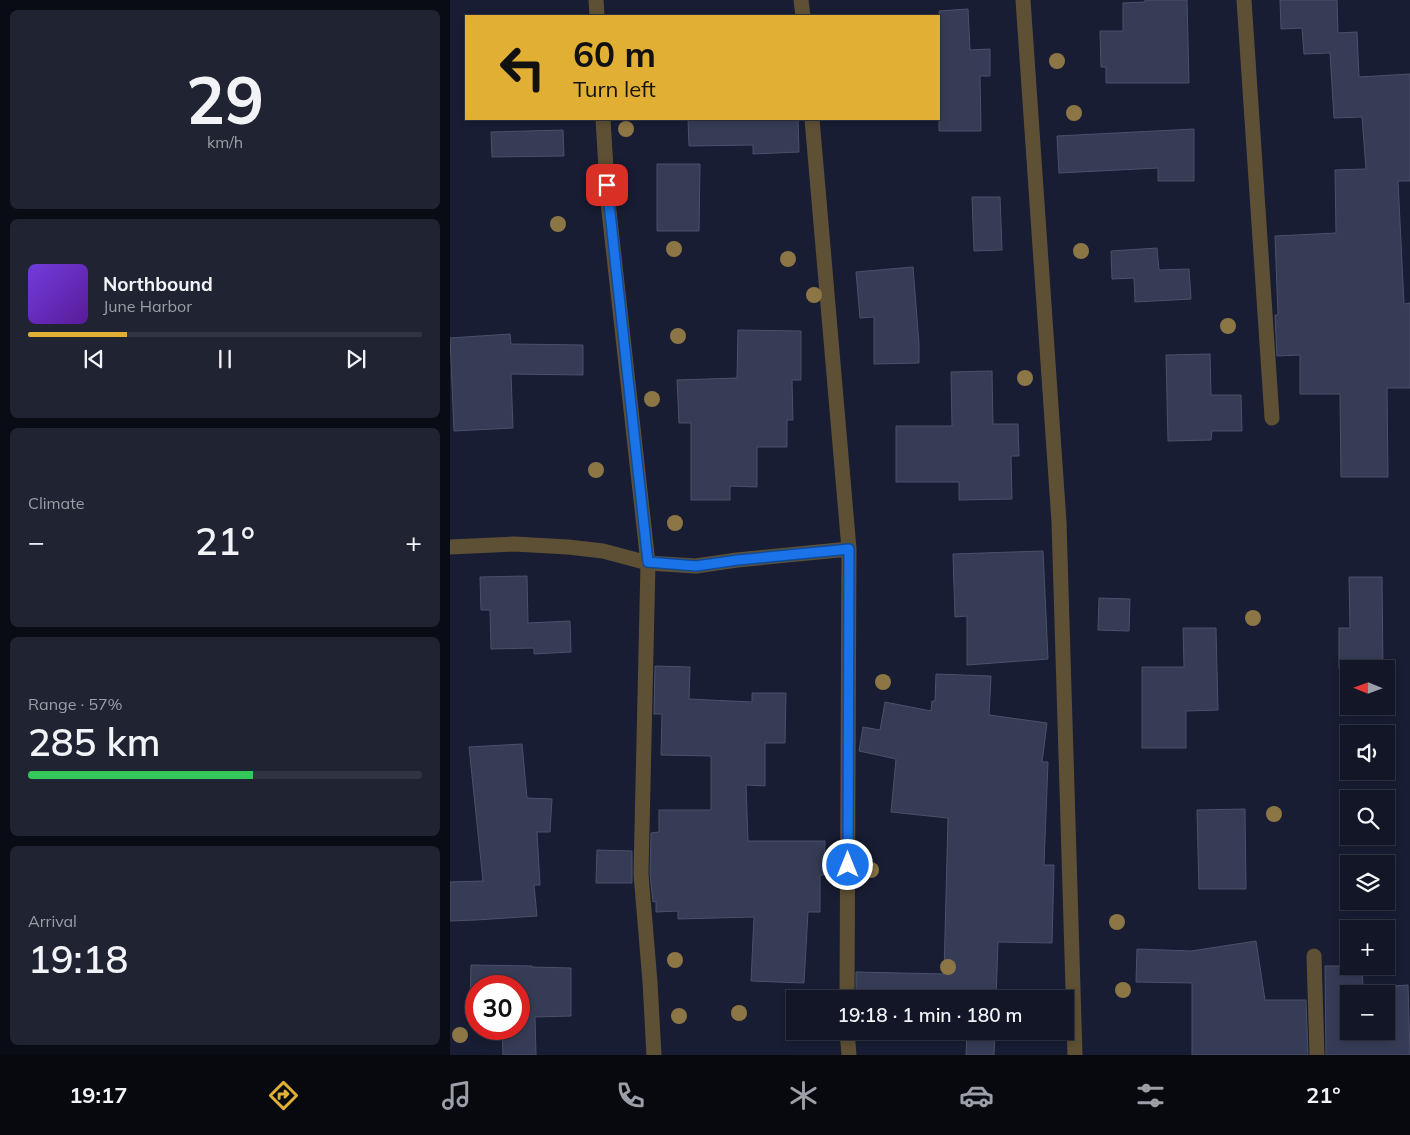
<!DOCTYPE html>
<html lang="en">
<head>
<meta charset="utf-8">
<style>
	body { margin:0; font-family:Mulish,sans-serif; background:#1f2332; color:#f1f3f6; height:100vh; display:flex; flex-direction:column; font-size:19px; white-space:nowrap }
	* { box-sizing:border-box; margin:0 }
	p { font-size:16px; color:#9c9fa7 }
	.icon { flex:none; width:28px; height:28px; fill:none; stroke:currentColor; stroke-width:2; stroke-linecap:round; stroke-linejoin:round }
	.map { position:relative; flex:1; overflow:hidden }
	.side { display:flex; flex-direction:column; gap:10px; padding:10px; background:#0a0c15; width:450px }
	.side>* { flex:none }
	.guide { position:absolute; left:15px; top:15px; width:475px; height:105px; border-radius:0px; box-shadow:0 2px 8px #0003,0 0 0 1px #313543; background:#e1af34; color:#111; overflow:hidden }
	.needle { width:32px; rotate:271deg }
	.buttons { position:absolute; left:890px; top:660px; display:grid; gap:10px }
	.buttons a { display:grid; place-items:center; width:55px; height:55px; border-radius:0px; background:#121626; box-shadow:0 2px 8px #0003,0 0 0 1px #313543; font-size:25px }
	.speed { position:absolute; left:15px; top:975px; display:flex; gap:10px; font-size:25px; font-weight:700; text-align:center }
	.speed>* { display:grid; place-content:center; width:65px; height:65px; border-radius:50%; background:#121626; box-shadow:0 2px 8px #0003,0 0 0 1px #313543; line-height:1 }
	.speed .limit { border:8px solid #d22; background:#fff; color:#111 }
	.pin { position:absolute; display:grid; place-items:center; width:42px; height:42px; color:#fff; margin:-21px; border-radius:10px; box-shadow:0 2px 8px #0006 }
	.me { position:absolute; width:55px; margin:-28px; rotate:0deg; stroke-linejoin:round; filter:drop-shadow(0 0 4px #0008) }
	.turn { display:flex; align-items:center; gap:18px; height:105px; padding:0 25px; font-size:22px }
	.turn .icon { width:65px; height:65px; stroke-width:2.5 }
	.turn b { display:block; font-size:35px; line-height:42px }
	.big { font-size:38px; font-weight:600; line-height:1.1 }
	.side .card { flex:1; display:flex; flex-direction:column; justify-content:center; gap:8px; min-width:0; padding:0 18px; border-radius:8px; background:#1f2332 }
	.side .dial { align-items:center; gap:0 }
	.dial b { font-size:65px; line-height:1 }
	.song { display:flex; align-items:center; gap:15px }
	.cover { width:60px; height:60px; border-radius:8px; background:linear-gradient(135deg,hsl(260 70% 55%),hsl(270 70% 35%)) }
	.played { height:5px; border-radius:2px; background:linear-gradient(90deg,#e1af34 25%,#313543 25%) }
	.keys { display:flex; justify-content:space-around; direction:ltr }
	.heat { display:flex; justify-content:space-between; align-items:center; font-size:28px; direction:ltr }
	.charge { height:8px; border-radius:4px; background:linear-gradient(90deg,#34c759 57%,#313543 0) }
	.trip { position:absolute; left:336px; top:990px; width:288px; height:50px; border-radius:0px; background:#121626; box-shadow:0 2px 8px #0003,0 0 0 1px #313543; font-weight:600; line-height:50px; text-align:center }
	.tabs { display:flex; height:80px; justify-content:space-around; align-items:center; background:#07090f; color:#9c9fa7 }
	.tabs .icon { width:35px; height:35px }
	.tabs .on { color:#e1af34 }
	.tabs b { font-size:22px; color:#f1f3f6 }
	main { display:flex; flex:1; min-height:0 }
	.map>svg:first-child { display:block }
</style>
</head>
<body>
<main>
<section class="side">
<div class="card dial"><b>29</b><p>km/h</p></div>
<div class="card">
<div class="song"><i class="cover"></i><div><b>Northbound</b><p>June Harbor</p></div></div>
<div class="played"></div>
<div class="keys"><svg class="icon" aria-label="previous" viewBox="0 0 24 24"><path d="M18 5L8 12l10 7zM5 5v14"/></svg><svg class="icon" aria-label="pause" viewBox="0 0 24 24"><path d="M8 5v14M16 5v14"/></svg><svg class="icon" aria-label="next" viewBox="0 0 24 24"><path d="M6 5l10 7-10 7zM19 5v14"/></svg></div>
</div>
<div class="card"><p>Climate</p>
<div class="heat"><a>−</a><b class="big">21°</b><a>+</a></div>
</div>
<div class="card"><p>Range · 57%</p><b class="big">285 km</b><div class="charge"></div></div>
<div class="card"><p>Arrival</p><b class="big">19:18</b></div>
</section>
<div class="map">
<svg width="960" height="1055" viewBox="0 0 960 1055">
	<rect width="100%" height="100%" fill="#181d33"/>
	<!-- building -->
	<path fill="#363c55" stroke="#4b516b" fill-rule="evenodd" d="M 695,0 L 737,0 L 739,83 L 656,83 L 656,67 L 651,67 L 650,31 L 673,31 L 673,3 L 695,2 Z
		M 830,0 L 887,0 L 888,33 L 907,32 L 909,77 L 960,74 L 960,181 L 948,181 L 954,304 L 960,303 L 960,388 L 937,388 L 938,477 L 891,477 L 890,394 L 850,394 L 850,355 L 827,356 L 825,315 L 828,315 L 825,236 L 886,233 L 885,170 L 916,169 L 912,117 L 884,118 L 880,53 L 854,54 L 852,28 L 831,29 Z
		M 518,9 L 520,50 L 540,49 L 540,76 L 530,76 L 531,131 L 489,131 L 489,11 Z
		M 238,119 L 348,119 L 349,152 L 303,154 L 303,145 L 239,146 Z
		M 744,129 L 744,181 L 708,181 L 708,168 L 609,173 L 607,136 Z
		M 113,130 L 114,156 L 42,157 L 41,132 Z
		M 207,164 L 250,164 L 249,231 L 207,231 Z
		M 522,197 L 550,197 L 552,250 L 524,251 Z
		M 707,248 L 709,270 L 739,269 L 741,299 L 685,302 L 684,278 L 662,279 L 661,251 Z
		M 463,267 L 469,344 L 469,363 L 424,364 L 424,317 L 410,318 L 406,272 Z
		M 288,330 L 351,331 L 351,380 L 342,380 L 343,420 L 337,420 L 337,447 L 307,447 L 307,487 L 280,486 L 280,500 L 241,500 L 241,423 L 229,423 L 227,380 L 287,378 Z
		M 60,334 L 61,344 L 133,345 L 133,375 L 61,374 L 63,428 L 4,431 L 0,338 Z
		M 760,354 L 761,395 L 791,395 L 792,431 L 762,431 L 761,440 L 718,441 L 716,355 Z
		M 542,371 L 543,424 L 568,424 L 569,456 L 561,456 L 562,499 L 509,500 L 509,482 L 446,482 L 446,426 L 502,426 L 501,372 Z
		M 593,551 L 598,659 L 517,665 L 517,616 L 505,617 L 503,554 Z
		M 77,576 L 78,623 L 120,621 L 121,652 L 84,654 L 84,648 L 41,649 L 40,610 L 31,610 L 30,577 Z
		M 899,577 L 932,577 L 933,669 L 889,669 L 889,628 L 900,628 Z
		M 649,598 L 680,599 L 679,631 L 648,630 Z
		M 733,628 L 766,628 L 768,710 L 736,711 L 736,748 L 692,748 L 692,667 L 734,667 Z
		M 205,666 L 240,667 L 239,699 L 302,702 L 302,693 L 336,693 L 335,743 L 315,743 L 315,786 L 296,785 L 298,841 L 375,841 L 374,875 L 370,875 L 370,912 L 358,912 L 354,983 L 301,981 L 304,917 L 228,919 L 228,911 L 206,912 L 206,901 L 203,902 L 200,874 L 201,833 L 209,832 L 209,810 L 261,810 L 261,756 L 211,755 L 212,714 L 204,714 Z
		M 486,674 L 541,676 L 539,715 L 597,723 L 592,762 L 598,762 L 594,865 L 604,865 L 602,943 L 548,942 L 546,999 L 406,999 L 406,972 L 494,974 L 498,818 L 441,812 L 446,759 L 409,751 L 413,727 L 430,730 L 435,702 L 481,711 L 482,701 L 485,701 Z
		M 72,744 L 77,798 L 102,799 L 100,832 L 87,832 L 90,885 L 84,885 L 87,916 L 26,920 L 0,921 L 0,882 L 33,881 L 19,747 Z
		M 795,809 L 796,889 L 749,889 L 747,810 Z
		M 147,850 L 182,851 L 182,883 L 146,883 Z
		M 806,941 L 815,1000 L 856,1000 L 858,1055 L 742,1055 L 742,983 L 686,982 L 687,949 L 741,951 Z
		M 21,965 L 82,966 L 82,967 L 121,968 L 121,1016 L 85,1017 L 86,1055 L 53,1055 L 52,1029 L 69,1029 L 69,986 L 26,986 L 26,1008 L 20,1008 Z
		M 875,966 L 912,966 L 913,988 L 958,985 L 960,1055 L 876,1055 ZM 899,994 L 936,994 L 936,1031 L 899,1031 Z
		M 517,1031 L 545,1031 L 544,1055 L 516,1055 Z"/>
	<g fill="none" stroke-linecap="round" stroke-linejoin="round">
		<!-- street -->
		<path stroke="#5e5034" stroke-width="15" d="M 146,0 L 147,16
			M 351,0 L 353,16
			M 573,0 L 609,522 L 625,1055
			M 794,0 L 822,418
			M 153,119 L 158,202 L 198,563 L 191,874 L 200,982 L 204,1055
			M 362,119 L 399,549 L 397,999
			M 0,547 L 64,544 L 118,547 L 153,551 L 198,563 L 246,566 L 287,560 L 399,549
			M 864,956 L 867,1055
			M 397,1031 L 399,1055"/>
	</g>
	<!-- trees -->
	<g fill="#8d7646">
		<circle cx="607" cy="61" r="8"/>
		<circle cx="624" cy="113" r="8"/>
		<circle cx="176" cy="129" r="8"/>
		<circle cx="108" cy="224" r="8"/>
		<circle cx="224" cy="249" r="8"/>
		<circle cx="631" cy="251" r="8"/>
		<circle cx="338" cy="259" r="8"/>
		<circle cx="364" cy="295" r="8"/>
		<circle cx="778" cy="326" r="8"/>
		<circle cx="228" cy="336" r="8"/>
		<circle cx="575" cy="378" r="8"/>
		<circle cx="202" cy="399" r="8"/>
		<circle cx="146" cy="470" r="8"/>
		<circle cx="225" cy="523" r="8"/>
		<circle cx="803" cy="618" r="8"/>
		<circle cx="433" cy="682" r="8"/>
		<circle cx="824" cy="814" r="8"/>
		<circle cx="421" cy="870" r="8"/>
		<circle cx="667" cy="922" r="8"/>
		<circle cx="225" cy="960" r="8"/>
		<circle cx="498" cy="967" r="8"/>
		<circle cx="673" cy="990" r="8"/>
		<circle cx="289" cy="1013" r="8"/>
		<circle cx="229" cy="1016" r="8"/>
		<circle cx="10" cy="1035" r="8"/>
	</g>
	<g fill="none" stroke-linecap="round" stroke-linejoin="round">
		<defs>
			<path id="route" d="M 157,185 L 198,562 L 246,566 L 288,560 L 399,549 L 398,865"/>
		</defs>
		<!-- route casing -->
		<use href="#route" stroke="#114b97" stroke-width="12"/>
		<!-- route -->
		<use href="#route" stroke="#1a73e8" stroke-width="9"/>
	</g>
</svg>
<div class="buttons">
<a><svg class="needle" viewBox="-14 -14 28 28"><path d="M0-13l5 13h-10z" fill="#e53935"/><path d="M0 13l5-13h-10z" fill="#9c9fa7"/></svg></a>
<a><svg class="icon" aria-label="sound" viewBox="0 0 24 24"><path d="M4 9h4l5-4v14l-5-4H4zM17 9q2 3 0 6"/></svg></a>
<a><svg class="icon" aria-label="search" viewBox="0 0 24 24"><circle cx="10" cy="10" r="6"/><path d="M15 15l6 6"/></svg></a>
<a><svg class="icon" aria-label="layers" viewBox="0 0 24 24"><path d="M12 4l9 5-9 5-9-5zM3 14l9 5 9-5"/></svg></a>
<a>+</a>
<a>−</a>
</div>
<div class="speed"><div class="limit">30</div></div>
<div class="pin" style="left:157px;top:185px;background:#d93025"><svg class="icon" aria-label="arrive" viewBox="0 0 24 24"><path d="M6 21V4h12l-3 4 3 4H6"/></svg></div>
<svg class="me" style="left:398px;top:865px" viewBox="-20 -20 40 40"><circle r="17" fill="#1a73e8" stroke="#fff" stroke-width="3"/><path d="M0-11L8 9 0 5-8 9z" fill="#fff"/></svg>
<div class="trip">19:18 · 1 min · 180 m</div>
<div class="guide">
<div class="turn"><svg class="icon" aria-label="left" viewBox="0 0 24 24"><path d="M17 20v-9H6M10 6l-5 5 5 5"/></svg><div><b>60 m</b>Turn left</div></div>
</div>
</div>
</main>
<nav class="tabs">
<b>19:17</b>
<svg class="icon on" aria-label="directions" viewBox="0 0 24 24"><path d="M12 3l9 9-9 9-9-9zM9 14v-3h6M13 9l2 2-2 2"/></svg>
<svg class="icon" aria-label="music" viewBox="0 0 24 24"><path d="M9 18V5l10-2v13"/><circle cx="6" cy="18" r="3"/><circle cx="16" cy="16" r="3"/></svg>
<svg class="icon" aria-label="phone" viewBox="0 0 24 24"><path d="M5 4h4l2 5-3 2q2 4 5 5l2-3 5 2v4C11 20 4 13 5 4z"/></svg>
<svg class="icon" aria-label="climate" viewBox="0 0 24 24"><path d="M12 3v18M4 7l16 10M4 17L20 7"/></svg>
<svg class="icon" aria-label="car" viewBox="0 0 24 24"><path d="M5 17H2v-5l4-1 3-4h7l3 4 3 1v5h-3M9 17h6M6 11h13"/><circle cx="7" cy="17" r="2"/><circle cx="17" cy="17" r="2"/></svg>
<svg class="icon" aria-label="filters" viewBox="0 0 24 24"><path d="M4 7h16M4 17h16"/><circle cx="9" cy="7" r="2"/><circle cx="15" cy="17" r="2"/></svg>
<b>21°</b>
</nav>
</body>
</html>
